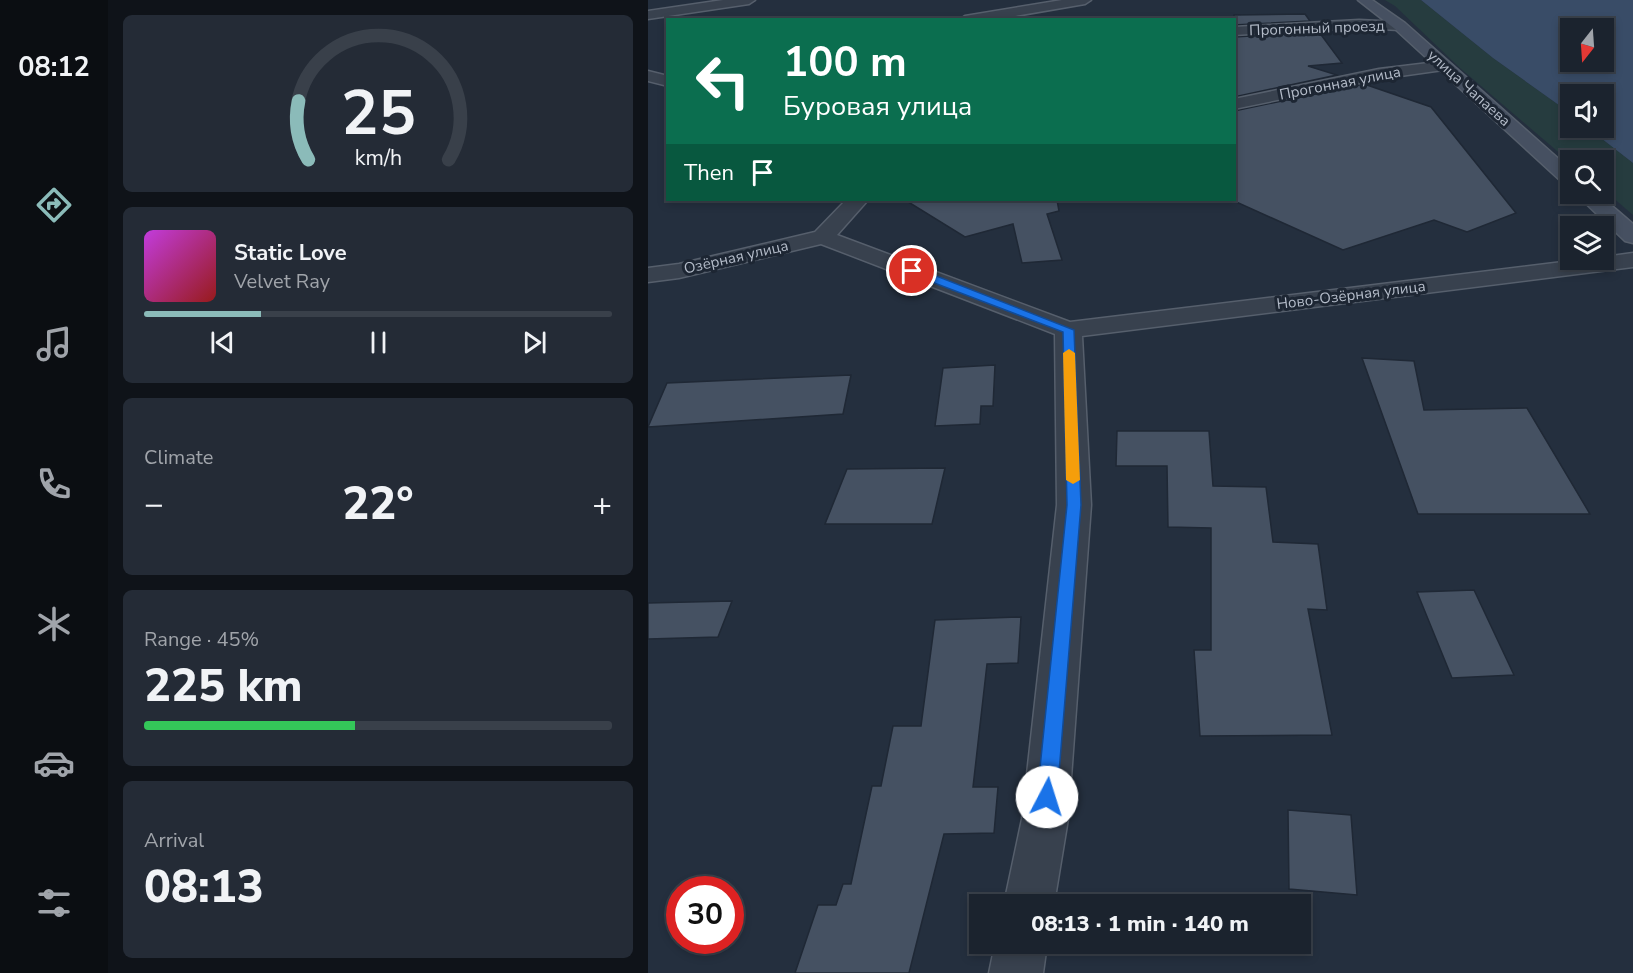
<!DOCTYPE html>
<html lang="en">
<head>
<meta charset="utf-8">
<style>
	body { margin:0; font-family:"Nunito Sans",sans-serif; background:#242b36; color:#f1f3f6; height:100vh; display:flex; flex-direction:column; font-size:22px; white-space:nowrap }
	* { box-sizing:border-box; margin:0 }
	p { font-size:20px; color:#a0a4aa }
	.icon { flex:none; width:33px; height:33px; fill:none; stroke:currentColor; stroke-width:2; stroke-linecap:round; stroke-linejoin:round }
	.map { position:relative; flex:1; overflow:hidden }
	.drawer { display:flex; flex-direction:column; gap:15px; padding:15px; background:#0f1319; width:540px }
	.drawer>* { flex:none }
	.guide { position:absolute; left:18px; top:18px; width:570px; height:183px; border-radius:0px; box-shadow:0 3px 9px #0003,0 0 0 2px #39404a; background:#0b6e4f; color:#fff; overflow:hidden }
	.needle { width:39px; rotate:197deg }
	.controls { position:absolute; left:912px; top:18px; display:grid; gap:12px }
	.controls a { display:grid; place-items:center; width:54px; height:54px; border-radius:0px; background:#1b232e; box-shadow:0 3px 9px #0003,0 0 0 2px #39404a; font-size:30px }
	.speed { position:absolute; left:18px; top:876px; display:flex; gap:12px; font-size:30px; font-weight:700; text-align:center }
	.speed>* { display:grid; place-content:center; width:78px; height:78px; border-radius:50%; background:#1b232e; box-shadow:0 3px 9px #0003,0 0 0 2px #39404a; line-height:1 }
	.speed .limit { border:9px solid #d22; background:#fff; color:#111 }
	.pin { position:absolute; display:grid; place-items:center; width:51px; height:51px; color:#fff; margin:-26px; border:3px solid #fff; border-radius:50%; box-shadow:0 2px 6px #0007 }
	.me { position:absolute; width:66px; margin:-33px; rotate:5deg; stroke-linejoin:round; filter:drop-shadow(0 0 4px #0008) }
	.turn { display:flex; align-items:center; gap:21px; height:126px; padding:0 18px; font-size:27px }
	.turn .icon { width:78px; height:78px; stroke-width:2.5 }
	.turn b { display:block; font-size:42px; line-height:51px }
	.then { display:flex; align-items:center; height:57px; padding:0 18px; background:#0003; gap:12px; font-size:22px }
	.big { font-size:45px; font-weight:800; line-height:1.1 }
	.drawer .widget { flex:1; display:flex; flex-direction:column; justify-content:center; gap:9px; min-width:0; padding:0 21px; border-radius:9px; background:#242b36 }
	.drawer .dial { align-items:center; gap:0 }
	.dial svg { height:156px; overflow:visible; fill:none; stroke:#39404a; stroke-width:7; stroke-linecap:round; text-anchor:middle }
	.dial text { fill:#f1f3f6; stroke:none }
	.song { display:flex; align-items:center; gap:18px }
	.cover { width:72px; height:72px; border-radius:9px; background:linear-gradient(135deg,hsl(290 70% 55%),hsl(0 70% 35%)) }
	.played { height:6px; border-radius:3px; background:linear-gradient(90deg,#8bbbb9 25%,#39404a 25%) }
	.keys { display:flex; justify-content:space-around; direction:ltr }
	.heat { display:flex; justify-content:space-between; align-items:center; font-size:33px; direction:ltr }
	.charge { height:9px; border-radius:4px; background:linear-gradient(90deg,#34c759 45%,#39404a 0) }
	.trip { position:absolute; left:321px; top:894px; width:342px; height:60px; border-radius:0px; background:#1b232e; box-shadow:0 3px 9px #0003,0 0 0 2px #39404a; font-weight:800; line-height:60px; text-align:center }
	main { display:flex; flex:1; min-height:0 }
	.tabs { display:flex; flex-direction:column; width:108px; justify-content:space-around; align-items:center; background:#0b0e12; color:#a0a4aa }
	.tabs .icon { width:42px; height:42px }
	.tabs .on { color:#8bbbb9 }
	.tabs b { font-size:27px; color:#f1f3f6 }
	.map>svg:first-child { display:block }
</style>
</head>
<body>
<main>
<nav class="tabs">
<b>08:12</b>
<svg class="icon on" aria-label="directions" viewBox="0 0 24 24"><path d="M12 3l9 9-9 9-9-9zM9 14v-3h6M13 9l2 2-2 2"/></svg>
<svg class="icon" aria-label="music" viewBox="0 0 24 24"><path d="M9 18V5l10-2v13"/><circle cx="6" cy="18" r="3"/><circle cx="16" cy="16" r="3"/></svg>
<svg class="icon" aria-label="phone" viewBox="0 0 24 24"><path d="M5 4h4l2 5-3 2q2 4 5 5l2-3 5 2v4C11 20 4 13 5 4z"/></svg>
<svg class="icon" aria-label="climate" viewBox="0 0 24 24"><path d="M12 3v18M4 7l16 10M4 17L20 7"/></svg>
<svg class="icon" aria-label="car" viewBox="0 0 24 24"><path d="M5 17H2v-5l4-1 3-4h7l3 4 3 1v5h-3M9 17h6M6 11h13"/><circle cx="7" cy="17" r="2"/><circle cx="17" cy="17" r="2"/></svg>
<svg class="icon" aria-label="filters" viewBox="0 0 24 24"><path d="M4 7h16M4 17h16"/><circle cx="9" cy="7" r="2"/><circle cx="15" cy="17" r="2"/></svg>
</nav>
<section class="drawer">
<div class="widget dial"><svg viewBox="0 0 100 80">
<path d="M14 69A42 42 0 1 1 86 69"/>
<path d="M14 69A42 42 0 0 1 9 39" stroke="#8bbbb9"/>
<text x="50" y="56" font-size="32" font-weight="700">25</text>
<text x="50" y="72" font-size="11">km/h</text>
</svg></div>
<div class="widget">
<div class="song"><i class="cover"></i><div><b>Static Love</b><p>Velvet Ray</p></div></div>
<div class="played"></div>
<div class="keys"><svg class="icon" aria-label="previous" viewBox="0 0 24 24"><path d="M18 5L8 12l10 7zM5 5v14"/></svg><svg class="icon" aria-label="pause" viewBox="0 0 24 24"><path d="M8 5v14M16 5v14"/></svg><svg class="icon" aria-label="next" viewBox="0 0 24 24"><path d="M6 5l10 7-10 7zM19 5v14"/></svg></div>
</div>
<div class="widget"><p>Climate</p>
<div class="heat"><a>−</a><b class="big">22°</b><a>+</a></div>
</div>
<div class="widget"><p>Range · 45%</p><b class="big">225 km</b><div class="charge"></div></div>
<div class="widget"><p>Arrival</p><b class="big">08:13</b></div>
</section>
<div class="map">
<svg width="985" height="973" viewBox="0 0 985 973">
	<rect width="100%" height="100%" fill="#242f3e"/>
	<!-- green -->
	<path fill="#263c3f" d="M 737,0 L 773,0 L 845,58 L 922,113 L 922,128 L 940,128 L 985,163 L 985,215 L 956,190 L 956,160 L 922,162 L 812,68 L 747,6 Z"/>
	<!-- water -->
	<path fill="#394c67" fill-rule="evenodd" d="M 773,0 L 985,0 L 985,163 L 940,128 L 956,128 L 956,94 L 922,94 L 922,113 L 845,58 ZM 922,28 L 956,28 L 956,62 L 922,62 Z"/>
	<!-- building -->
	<path fill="#455162" stroke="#1f2835" stroke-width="1.5" d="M 657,14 L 662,21 L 586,25 L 586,15 Z
		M 671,32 L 694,63 L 660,66 L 689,75 L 586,97 L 586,37 Z
		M 716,84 L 783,107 L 868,213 L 819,232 L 786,220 L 695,250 L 586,201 L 586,111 Z
		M 257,200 L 409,200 L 411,211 L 399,214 L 414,260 L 374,263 L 365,224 L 317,237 Z
		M 714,358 L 766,361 L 776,410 L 879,408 L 942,514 L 770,514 Z
		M 347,365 L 345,406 L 333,406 L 332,424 L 287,426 L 295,368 Z
		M 203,375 L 195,414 L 0,427 L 19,383 Z
		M 469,431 L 561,431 L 565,486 L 618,487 L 625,542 L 670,544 L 679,610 L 660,609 L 684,735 L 552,736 L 546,650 L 563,650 L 563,528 L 520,527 L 519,466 L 468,466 Z
		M 297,468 L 284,524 L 177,524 L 199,469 Z
		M 826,590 L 866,675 L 804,678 L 769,592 Z
		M 84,601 L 70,637 L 0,639 L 0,603 Z
		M 373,617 L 370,663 L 339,664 L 325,787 L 350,787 L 346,833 L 296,834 L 261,973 L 147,973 L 170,905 L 188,905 L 195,884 L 203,884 L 224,786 L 233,786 L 245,726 L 273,726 L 287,620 Z
		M 640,810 L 703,815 L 709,895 L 641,889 Z"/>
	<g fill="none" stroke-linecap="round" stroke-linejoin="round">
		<defs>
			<path id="street" d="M 75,0 L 107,0 L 101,4 L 0,19 L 0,11 Z
				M 414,0 L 443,0 L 437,4 L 344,20 L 311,20 L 317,16 Z
				M 711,20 L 752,22 L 759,26 L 752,30 L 711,28 L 586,35 L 586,27 Z
				M 797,61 L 805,66 L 802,69 L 731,79 L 586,109 L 586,99 L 731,69 Z
				M 0,71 L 20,76 L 20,86 L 0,81 Z
				M 198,200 L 220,200 L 189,235 L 422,322 L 931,260 L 956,260 L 956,257 L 985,253 L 985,267 L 434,336 L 443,505 L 420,819 L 406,904 L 356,904 L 374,819 L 409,505 L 407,334 L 173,244 L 31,278 L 0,282 L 0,268 L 31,264 L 167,232 Z
				M 347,944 L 399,944 L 395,973 L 341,973 Z"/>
			<path id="secondary" d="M 710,0 L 724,0 L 757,23 L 922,169 L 922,185 L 915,183 L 747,29 Z
				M 928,194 L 950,194 L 985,224 L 985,243 L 977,241 Z"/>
		</defs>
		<!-- street casing -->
		<use href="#street" stroke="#565f6c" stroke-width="3"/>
		<!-- secondary casing -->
		<use href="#secondary" stroke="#565f6c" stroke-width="3"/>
		<!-- street -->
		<use href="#street" fill="#38414e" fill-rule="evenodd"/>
		<!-- secondary -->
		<use href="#secondary" fill="#465061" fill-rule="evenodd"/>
	</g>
	<!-- route -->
	<path fill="#1a73e8" stroke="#114b97" stroke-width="1.5" d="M 260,268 L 268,268 L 426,330 L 433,505 L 409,797 L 406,802 L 399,804 L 392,802 L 389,797 L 419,505 L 415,332 L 260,273 Z"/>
	<!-- slow -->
	<path fill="#f59e0b" d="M 421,349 L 427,353 L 432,480 L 425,484 L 418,480 L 415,353 Z"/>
	<g text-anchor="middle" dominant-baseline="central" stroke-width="6" stroke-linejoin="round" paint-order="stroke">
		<!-- far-street labels -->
		<g font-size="15" fill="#b4bcc9" stroke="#1d2633">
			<text transform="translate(669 28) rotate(-2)">Прогонный проезд</text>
			<text transform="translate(692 83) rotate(-11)">Прогонная улица</text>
			<text transform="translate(821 88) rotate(42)">улица Чапаева</text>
			<text transform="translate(88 257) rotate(-13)">Озёрная улица</text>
			<text transform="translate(703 295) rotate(-7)">Ново-Озёрная улица</text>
		</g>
	</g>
</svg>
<div class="controls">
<a><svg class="needle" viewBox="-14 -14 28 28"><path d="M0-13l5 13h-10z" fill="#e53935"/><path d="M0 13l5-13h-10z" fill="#a0a4aa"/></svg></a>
<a><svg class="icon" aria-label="sound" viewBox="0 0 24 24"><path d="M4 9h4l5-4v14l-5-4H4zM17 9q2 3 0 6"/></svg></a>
<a><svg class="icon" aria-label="search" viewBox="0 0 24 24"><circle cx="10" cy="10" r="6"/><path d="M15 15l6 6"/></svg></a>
<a><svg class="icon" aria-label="layers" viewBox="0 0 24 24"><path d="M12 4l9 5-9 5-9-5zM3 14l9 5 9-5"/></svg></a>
</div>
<div class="speed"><div class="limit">30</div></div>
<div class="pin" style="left:264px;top:271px;background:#d93025"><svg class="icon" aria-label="arrive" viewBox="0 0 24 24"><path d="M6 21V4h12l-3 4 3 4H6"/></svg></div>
<svg class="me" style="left:399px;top:797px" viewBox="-20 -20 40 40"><circle r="19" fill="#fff"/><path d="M0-13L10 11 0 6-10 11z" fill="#1a73e8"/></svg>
<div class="trip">08:13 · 1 min · 140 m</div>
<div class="guide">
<div class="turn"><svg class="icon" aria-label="left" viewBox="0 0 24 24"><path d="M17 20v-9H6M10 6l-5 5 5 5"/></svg><div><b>100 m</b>Буровая улица</div></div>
<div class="then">Then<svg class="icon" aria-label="arrive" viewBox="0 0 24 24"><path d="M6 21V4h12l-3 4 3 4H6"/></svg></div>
</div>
</div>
</main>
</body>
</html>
